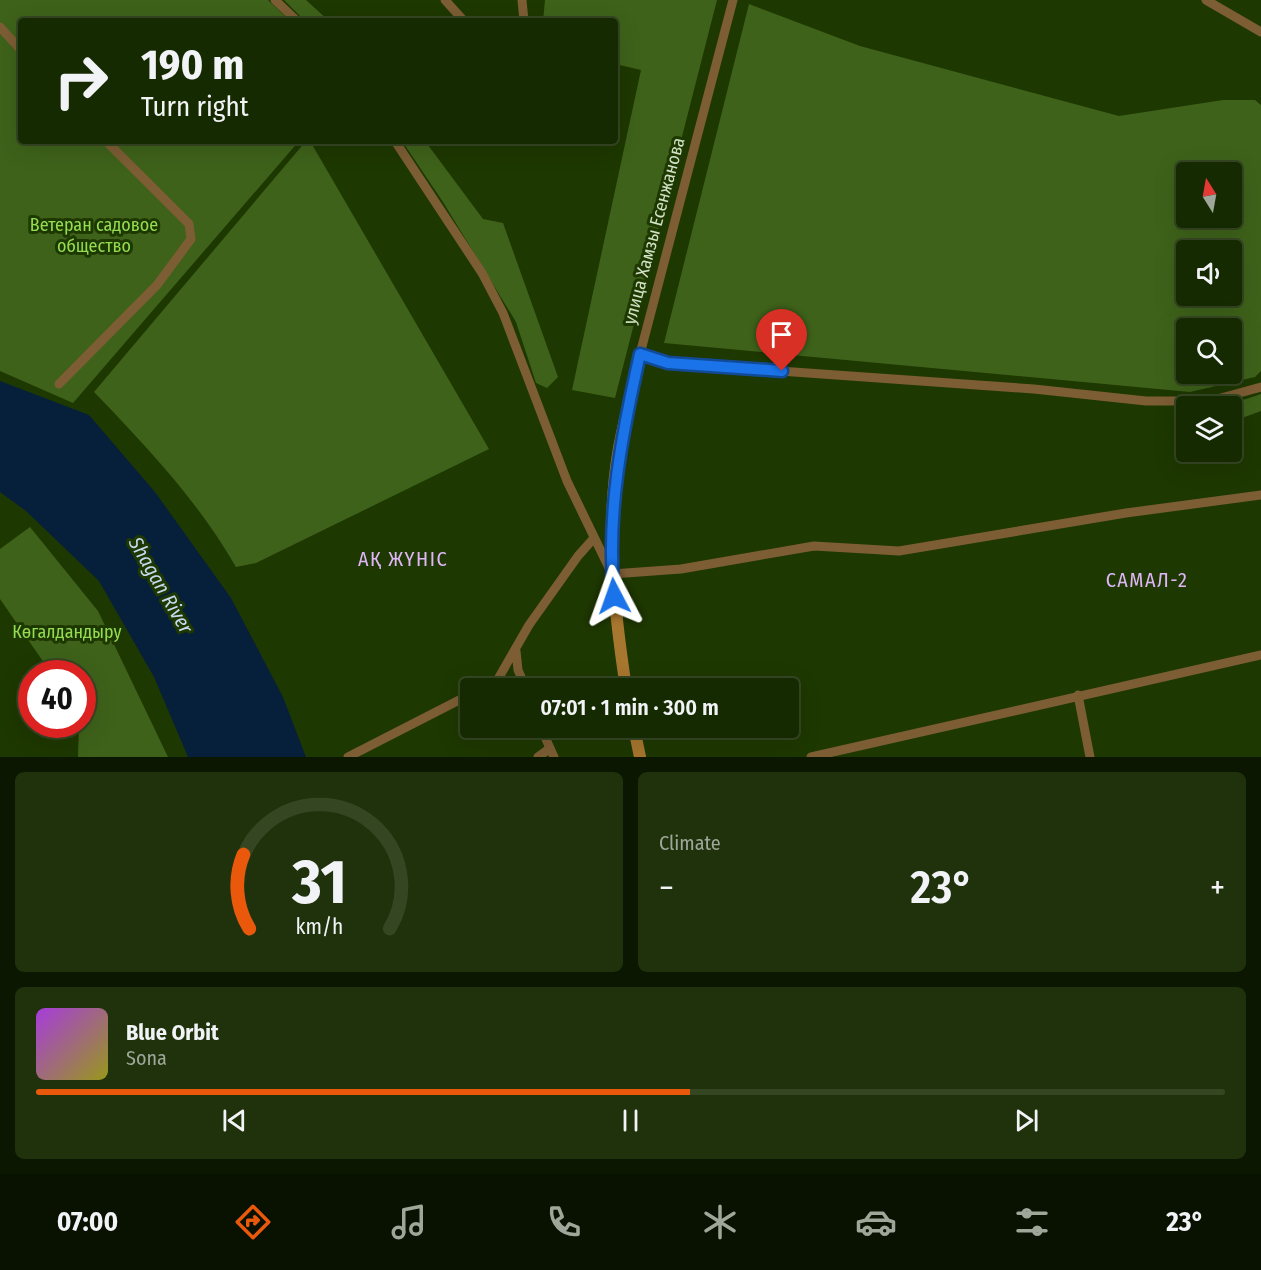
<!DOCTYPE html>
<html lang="en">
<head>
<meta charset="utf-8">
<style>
	body { margin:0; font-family:"Fira Sans Condensed",sans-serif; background:#1f320b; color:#f1f3f6; height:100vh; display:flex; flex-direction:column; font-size:22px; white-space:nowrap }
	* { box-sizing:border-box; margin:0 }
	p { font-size:20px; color:#9ea799 }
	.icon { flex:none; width:33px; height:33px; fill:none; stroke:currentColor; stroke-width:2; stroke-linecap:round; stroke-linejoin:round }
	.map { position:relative; height:757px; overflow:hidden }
	.side { display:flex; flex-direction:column; gap:15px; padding:15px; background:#0c1701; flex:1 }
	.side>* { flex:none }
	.top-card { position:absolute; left:18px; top:18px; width:600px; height:126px; border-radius:6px; box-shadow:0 6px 24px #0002,0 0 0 2px #354623; background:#162a01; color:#f1f3f6; overflow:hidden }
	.needle { width:39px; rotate:349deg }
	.buttons { position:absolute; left:1176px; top:162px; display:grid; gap:12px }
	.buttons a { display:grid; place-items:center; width:66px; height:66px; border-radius:6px; background:#162a01; box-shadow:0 6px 24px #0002,0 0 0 2px #354623; font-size:30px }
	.speed { position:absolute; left:18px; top:660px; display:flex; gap:12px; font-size:30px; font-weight:700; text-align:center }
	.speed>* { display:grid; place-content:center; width:78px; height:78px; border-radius:50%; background:#162a01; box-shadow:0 6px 24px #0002,0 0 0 2px #354623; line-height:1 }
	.speed .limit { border:9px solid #d22; background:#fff; color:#111 }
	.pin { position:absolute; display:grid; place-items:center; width:51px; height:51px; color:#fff; margin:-62px -26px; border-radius:50% 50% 50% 0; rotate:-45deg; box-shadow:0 0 6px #0007 }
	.pin .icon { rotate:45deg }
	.me { position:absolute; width:66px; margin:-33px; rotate:356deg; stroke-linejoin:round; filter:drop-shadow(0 0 4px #0008) }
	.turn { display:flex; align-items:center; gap:21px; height:126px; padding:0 24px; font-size:27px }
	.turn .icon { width:78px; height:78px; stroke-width:2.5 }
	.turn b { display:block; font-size:42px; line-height:51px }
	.big { font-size:45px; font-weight:600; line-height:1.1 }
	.side .tile { flex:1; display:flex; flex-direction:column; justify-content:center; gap:9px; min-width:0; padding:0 21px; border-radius:9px; background:#1f320b }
	.side .dial { align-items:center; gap:0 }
	.dial svg { height:156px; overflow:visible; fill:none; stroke:#354623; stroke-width:7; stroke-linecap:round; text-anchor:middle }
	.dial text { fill:#f1f3f6; stroke:none }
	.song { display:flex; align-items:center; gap:18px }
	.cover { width:72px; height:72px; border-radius:9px; background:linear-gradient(135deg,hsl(280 70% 55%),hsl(60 70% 35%)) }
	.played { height:6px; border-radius:3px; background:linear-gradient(90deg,#ea580c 55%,#354623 55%) }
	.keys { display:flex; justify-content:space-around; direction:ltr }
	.heat { display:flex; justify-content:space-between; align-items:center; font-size:33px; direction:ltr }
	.side .tiles { flex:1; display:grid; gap:15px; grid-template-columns:1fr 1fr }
	.tile:last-child { grid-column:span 2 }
	.trip { position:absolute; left:460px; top:678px; width:339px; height:60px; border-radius:6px; background:#162a01; box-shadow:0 6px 24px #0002,0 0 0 2px #354623; font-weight:600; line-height:60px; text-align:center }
	.tab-bar { display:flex; height:96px; justify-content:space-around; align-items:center; background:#091100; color:#9ea799 }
	.tab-bar .icon { width:42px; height:42px }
	.tab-bar .current { color:#ea580c }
	.tab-bar b { font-size:27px; color:#f1f3f6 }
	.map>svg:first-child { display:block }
</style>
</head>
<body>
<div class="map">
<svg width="1261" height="757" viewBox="0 0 1261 757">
	<rect width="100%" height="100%" fill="#1e3801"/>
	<!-- green -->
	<path fill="#3e621a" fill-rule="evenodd" d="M 0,0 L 268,0 L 290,21 L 21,21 L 21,141 L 299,141 L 73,403 L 0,371 Z
		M 284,0 L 306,0 L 329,21 L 305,21 Z
		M 545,0 L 717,0 L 615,398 L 572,390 L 641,70 L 615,64 L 615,21 L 543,21 Z
		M 749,4 L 860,46 L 1119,116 L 1223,100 L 1255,100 L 1261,105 L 1261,371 L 1255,377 L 1190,392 L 664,343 ZM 1232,172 L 1232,218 L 1186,218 L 1186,172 ZM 1232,250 L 1232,296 L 1186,296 L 1186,250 ZM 1232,328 L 1232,374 L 1186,374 L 1186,328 Z
		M 306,141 L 310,141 L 489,449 L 256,563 L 236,567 C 198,501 147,447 94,392 Z
		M 402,141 L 425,141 L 483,219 L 503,223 L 558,377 L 547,388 L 536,383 L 516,322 L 443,202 Z
		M 1261,394 L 1261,411 L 1242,418 L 1240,401 Z
		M 30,527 L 98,611 L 168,757 L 78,757 L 79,725 L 82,724 L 82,674 L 51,673 L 0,599 L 0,549 Z"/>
	<!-- water -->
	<path fill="#06203c" d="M 0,381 L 89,415 L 155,492 L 231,598 L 283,697 L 306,757 L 188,757 L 154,677 L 99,581 L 26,511 L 0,492 Z"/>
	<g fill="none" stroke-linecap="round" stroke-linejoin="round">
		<!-- street -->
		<path stroke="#7c5d34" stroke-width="9" d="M 275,0 L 297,21
			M 445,0 L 464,21
			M 522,0 L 524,21
			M 733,0 L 640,354 L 667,363 L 1034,389 L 1146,401 L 1210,401 L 1261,387
			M 1206,0 L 1261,32
			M 0,27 L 21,50
			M 395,141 L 482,273 L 503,313 L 567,481 L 612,574 L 681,569 L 814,546 L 899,551 L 1126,513 L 1261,495
			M 59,384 L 157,285 L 191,239 L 189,224 L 106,141
			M 516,651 L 518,670 L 526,688
			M 481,688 L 498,679 L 529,625 L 578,556 L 594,538
			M 1078,695 L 1090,757
			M 541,728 L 554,757
			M 348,757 L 471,694
			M 538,757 L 549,749
			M 811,757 L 1261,655"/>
		<!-- secondary -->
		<path stroke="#a7762f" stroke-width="12" d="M 626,688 C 614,609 605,528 619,448 C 625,417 633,385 640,354
			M 634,728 L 640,757"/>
	</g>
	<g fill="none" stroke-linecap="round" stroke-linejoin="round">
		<defs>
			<path id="route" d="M 614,596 C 606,514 622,434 640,354 L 668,363 L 782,371"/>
		</defs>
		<!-- route casing -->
		<use href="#route" stroke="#114b97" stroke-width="15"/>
		<!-- route -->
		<use href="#route" stroke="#1a73e8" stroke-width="10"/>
	</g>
	<g text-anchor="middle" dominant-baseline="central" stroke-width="6" stroke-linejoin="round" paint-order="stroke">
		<!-- park labels -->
		<g font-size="18" fill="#94dd52" stroke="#1e3801">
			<text x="94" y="225">Ветеран садовое<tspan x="94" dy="21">общество</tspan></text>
			<text x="67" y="632">Көгалдандыру</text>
		</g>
		<!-- street labels -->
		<g font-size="18" fill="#d0e1c4" stroke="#1e3801">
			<text transform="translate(654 231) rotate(-75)">улица Хамзы Есенжанова</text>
		</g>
		<!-- neighbourhood labels -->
		<g font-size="20" letter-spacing="1.5" fill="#dfb6f8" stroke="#1e3801">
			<text x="403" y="559">АҚ ЖҮНІС</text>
			<text x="1147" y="580">САМАЛ-2</text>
		</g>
		<!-- water labels -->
		<g font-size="20" font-style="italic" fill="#c6d9ef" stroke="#1e3801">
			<text transform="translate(161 585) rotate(60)">Shagan River</text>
		</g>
	</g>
</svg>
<div class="buttons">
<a><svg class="needle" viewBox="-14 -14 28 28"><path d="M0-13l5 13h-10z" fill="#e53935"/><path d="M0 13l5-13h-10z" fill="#9ea799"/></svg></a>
<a><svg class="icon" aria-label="sound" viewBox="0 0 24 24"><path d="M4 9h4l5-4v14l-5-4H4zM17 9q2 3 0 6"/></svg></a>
<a><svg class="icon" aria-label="search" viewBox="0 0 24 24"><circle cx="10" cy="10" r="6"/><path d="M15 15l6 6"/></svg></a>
<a><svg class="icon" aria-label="layers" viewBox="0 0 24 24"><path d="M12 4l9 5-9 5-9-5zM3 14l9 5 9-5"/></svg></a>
</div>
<div class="speed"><div class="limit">40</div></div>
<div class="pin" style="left:782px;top:371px;background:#d93025"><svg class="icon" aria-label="arrive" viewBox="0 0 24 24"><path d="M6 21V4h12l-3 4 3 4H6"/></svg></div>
<svg class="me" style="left:614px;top:596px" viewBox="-20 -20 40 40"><path d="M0-17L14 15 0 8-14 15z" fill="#1a73e8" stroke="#fff" stroke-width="4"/></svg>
<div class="trip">07:01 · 1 min · 300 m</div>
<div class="top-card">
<div class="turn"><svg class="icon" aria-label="right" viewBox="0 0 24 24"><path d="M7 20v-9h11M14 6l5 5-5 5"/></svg><div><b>190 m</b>Turn right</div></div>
</div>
</div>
<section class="side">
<div class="tiles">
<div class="tile dial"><svg viewBox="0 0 100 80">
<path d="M14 69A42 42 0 1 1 86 69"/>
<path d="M14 69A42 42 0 0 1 11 31" stroke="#ea580c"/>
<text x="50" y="56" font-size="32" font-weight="700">31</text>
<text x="50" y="72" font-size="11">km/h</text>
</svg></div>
<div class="tile"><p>Climate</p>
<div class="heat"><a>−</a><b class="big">23°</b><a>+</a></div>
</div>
<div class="tile">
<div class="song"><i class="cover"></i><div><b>Blue Orbit</b><p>Sona</p></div></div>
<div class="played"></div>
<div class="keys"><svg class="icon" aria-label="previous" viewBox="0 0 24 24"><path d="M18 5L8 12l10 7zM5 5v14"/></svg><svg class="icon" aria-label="pause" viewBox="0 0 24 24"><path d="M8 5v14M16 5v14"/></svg><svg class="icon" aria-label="next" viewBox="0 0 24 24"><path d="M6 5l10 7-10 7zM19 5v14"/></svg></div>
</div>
</div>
</section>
<nav class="tab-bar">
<b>07:00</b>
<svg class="icon current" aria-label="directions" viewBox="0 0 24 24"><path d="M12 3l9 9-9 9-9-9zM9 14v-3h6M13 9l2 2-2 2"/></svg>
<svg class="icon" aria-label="music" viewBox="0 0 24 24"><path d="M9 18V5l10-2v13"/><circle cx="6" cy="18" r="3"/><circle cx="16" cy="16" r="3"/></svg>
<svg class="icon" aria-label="phone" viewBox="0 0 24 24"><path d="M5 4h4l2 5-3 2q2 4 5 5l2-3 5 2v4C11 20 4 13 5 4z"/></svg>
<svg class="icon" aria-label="climate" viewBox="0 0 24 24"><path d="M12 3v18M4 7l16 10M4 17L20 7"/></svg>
<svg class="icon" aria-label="car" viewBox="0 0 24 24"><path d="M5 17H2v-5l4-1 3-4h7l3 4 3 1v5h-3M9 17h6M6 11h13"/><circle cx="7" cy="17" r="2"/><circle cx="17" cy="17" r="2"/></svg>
<svg class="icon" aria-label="filters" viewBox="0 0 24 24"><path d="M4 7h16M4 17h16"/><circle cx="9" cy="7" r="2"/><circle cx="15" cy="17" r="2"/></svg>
<b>23°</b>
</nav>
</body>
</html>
